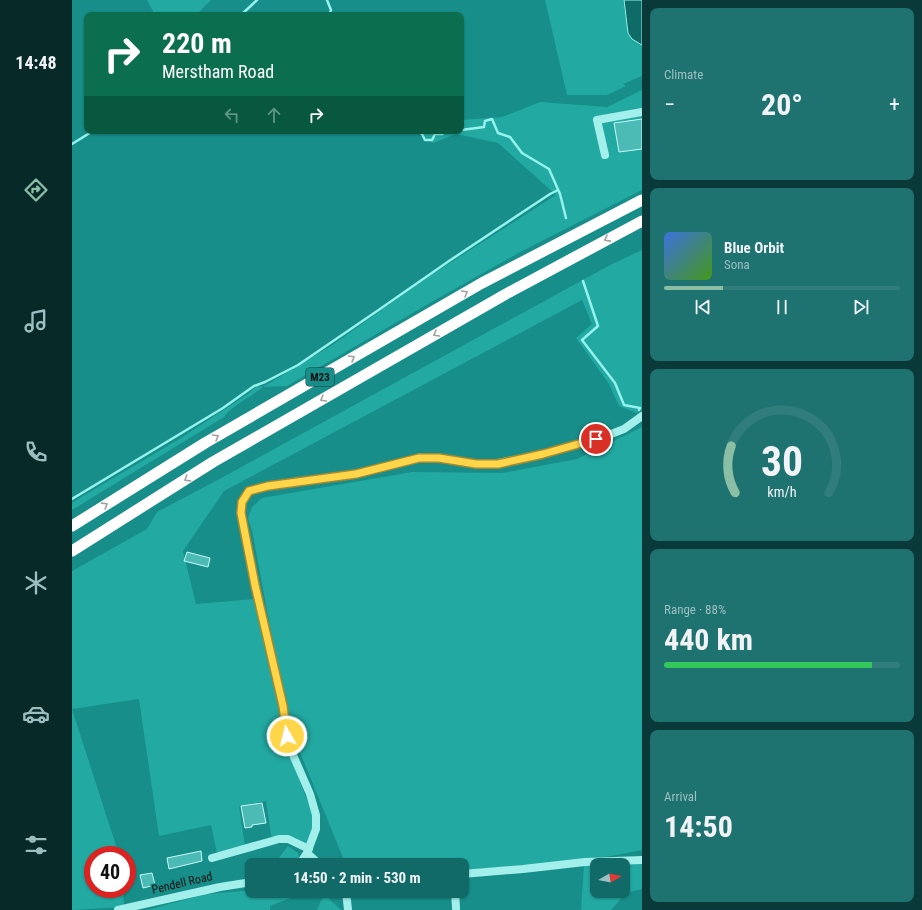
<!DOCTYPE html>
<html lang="en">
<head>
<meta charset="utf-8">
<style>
	body { margin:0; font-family:"Roboto Condensed",sans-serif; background:#1e7270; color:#f1f3f6; height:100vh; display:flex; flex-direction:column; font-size:15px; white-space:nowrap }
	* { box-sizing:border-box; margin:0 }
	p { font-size:13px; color:#9cbfc0 }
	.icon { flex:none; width:22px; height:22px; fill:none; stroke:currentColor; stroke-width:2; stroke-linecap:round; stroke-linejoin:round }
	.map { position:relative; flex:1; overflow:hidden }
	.drawer { display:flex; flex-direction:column; gap:8px; padding:8px; background:#093a39; width:280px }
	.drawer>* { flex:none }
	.guide { position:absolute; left:12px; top:12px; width:380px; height:122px; border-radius:8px; box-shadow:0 1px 3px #0004; background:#0b6e4f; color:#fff; overflow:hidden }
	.needle { width:26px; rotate:81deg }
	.buttons { position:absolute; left:518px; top:858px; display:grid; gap:8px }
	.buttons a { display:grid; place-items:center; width:40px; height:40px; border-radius:8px; background:#116a67; box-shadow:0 1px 3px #0004; font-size:20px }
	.speed { position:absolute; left:12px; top:846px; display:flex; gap:8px; font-size:20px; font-weight:700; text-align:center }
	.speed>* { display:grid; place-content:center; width:52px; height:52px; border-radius:50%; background:#116a67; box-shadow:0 1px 3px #0004; line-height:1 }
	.speed .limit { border:6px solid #d22; background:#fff; color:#111 }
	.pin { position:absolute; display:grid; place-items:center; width:34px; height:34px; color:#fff; margin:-17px; border:2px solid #fff; border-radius:50%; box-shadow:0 1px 4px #0007 }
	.me { position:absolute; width:44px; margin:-22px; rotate:352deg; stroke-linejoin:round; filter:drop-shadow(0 0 3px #0008) }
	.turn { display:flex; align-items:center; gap:14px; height:84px; padding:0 12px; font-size:18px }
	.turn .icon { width:52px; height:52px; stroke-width:2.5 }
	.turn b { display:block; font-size:28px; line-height:34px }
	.lanes { display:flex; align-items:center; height:38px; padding:0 12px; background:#0003; justify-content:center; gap:20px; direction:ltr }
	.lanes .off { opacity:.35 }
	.big { font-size:30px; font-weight:700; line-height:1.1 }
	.drawer .widget { flex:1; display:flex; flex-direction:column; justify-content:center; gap:6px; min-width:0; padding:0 14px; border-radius:8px; background:#1e7270 }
	.drawer .dial { align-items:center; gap:0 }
	.dial svg { height:104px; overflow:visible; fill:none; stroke:#307d7b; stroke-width:7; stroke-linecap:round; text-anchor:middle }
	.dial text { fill:#f1f3f6; stroke:none }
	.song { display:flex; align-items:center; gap:12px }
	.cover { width:48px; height:48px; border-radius:6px; background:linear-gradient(135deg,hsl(220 70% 55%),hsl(100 70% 35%)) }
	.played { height:4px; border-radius:2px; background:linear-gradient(90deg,#8abfa5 25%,#307d7b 25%) }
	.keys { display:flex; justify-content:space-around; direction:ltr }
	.heat { display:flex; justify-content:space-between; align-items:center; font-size:22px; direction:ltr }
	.charge { height:6px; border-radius:3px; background:linear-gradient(90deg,#34c759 88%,#307d7b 0) }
	.trip { position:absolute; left:173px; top:858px; width:224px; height:40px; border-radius:8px; background:#116a67; box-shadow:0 1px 3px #0004; font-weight:700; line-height:40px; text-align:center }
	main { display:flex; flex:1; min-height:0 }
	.menu { display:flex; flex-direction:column; width:72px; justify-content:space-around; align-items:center; background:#072a29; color:#9cbfc0 }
	.menu .icon { width:28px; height:28px }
	.menu .selected { color:#8abfa5 }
	.menu b { font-size:18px; color:#f1f3f6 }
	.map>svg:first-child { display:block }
</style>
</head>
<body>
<main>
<nav class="menu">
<b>14:48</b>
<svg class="icon selected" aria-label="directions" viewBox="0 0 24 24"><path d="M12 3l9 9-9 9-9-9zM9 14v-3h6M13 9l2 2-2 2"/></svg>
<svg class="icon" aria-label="music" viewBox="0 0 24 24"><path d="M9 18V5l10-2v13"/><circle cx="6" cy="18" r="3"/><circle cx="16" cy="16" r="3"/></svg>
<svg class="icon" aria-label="phone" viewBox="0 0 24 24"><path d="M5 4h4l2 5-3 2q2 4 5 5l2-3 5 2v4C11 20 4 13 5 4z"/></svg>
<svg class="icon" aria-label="climate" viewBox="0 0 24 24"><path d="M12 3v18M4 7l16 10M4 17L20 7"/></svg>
<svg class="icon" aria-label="car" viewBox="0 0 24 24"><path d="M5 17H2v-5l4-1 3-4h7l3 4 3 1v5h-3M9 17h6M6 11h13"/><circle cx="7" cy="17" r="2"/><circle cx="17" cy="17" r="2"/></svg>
<svg class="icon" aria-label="filters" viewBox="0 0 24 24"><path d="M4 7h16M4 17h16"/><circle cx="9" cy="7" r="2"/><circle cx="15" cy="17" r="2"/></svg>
</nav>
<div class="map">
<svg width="570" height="910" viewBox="0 0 570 910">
	<rect width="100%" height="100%" fill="#178e89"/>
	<!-- green -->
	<path fill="#22a9a2" d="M 75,0 L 139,0 L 124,15 L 83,15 Z
		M 473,0 L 551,0 L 556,33 L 560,39 L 570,45 L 570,76 L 551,84 L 554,86 L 535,95 L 495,95 Z
		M 570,90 L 570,119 L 542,124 L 547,152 L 570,149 L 570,190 L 450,251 L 356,304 L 215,386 L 191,387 C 180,396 158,407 152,417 L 0,510 L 0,503 L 11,496 L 109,438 L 176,394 L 185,386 L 191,387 L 262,344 L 353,279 L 484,195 L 426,143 L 384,134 L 361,143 L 345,131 L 389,131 L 389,120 L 430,117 L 468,102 L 535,107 Z
		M 570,250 L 570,410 L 565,413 L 547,406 L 537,384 L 504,338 L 520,324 L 510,300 L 152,491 L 111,551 L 124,604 L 182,599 L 197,665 L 201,670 L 209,728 L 228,782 L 240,812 L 240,830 L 233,847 L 216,839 L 200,841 L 194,801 L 167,806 L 173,846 L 145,853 L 139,825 L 87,836 L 67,699 L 0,709 L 47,855 L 21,855 L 21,889 L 51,889 L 52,907 L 0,910 L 0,571 L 75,529 L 85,512 L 153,476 L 538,265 Z
		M 570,427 L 570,850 C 511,863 450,865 390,870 L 390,865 L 274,865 L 216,723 L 180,530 L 176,518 L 180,507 L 190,498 L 340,472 L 430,473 L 505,459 Z
		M 216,846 L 226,853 L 227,857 L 220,865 L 199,865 L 203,863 Z
		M 570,864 L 570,889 L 554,893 L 539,910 L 509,910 L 512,866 L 525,865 L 525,891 L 551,891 L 551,865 L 526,865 Z
		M 180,889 L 180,891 L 236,891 L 198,906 L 198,910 L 74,910 L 135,894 L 171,891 Z
		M 252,894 L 269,910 L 245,910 Z"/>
	<!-- water -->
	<path fill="#0f6b68" stroke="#95f2ec" d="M 552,0 L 570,0 L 570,45 L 560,39 L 556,33 Z"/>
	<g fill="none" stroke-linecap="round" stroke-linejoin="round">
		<!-- stream -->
		<path stroke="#95f2ec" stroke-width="2.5" d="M 255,0 L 259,10 L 257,15
			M 169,15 L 185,0
			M 389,130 L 412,127 L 413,121 L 420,119 L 426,133 L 438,137 L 450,153 L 477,169 L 488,194 L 494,218
			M 346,131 L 350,134 L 353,140 L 360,140 L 363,134 L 370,134 L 374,131
			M 0,144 L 21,131
			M 511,281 L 526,326 L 510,340 L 543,383 L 552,405 L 568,408 L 567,410
			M 0,499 L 151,408 L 182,386 L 193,382 L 226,365 L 308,309 L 377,261 L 478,194 L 486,190"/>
	</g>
	<!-- building -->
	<path fill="#4cbbb6" stroke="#c9fbf8" d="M 570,119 L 570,149 L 547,152 L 542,123 Z
		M 115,552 L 138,558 L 136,567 L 112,561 Z
		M 190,803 L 194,823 L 180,825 L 180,827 L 173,828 L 169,806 Z
		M 129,851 L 130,861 L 97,869 L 95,858 Z
		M 80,873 L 83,885 L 71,888 L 68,875 Z"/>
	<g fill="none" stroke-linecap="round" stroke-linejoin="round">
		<!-- minor -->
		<path stroke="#a2efeb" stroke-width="8" d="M 533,155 L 525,120 L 570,112
			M 235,853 L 248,865
			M 140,858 L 207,839 L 216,839 L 237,849
			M 227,865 L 235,853 L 244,829 L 244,815 L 238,794 L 221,755 L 215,736 L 211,706 L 183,585 L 169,513 L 170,502 L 177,491 L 196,486 L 285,474 L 347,458 L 367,458 L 404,464 L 426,463 L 471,454 L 534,436 L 552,429 L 570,416
			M 390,874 L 451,869 L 513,862 L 570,860
			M 274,891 L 276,910
			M 383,891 L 384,908
			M 46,910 L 148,887 L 180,882"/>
		<!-- highway -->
		<path stroke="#fff" stroke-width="11" d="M 0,526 L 133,443 L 410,283 L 570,200
			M 0,551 L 141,462 L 434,294 L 570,221"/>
	</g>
	<!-- one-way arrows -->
	<defs><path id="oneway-chevron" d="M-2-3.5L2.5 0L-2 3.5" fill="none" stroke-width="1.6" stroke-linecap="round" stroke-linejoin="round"/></defs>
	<g stroke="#a0a0a0">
		<use href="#oneway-chevron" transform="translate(535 239) rotate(152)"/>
		<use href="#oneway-chevron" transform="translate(393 293) rotate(-30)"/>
		<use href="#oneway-chevron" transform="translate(364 334) rotate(150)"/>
		<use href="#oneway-chevron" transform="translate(280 358) rotate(-30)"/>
		<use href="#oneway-chevron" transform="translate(251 399) rotate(150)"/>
		<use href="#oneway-chevron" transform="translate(144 437) rotate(-30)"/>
		<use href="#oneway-chevron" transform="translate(115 479) rotate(148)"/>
		<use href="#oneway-chevron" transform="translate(33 505) rotate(-32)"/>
	</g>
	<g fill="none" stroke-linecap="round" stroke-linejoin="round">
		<defs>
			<path id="route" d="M 215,736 L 211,706 L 183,585 L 169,513 L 170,502 L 177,491 L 196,486 L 284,474 L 347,458 L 367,458 L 404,464 L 426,464 L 471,454 L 524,439"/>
		</defs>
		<!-- route casing -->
		<use href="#route" stroke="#a68a30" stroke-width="10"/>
		<!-- route -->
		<use href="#route" stroke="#ffd54a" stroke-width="7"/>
	</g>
	<g text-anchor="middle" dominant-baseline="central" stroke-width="3" stroke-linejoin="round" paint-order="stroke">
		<!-- shield labels -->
		<rect fill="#178e89" stroke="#133635" stroke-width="1" x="234" y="368" width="28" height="18" rx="3"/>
		<g font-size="11" font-weight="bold" fill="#111">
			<text x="248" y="377">M23</text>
		</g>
		<!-- street labels -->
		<g font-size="12" fill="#111" stroke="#178e89">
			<text transform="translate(110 883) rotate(-13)">Pendell Road</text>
		</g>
	</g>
</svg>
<div class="buttons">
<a><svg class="needle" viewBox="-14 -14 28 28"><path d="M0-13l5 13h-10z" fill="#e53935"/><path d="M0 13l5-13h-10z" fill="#9cbfc0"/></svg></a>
</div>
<div class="speed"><div class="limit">40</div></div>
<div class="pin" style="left:524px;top:439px;background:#d93025"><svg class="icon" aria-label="arrive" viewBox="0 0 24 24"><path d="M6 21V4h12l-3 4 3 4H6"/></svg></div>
<svg class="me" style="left:215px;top:736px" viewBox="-20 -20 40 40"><circle r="17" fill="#ffd54a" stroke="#fff" stroke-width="3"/><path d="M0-11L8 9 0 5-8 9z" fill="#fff"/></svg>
<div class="trip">14:50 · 2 min · 530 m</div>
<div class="guide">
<div class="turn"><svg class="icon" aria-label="right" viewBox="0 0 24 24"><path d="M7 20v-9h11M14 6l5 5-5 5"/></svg><div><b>220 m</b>Merstham Road</div></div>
<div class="lanes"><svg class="icon off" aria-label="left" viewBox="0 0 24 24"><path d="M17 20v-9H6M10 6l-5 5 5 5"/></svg><svg class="icon off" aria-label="ahead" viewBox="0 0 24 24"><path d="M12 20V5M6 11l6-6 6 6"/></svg><svg class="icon" aria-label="right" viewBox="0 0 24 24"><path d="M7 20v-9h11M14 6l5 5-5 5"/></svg></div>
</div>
</div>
<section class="drawer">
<div class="widget"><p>Climate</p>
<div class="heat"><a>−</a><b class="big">20°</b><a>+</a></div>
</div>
<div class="widget">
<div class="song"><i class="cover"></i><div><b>Blue Orbit</b><p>Sona</p></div></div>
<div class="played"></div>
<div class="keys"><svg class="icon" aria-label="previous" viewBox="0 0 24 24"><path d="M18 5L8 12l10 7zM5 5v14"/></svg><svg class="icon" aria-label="pause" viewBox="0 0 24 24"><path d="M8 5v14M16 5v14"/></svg><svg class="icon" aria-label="next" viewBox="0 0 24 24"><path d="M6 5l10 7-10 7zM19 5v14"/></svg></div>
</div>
<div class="widget dial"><svg viewBox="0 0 100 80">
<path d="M14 69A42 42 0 1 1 86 69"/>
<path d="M14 69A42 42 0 0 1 11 33" stroke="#8abfa5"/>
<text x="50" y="56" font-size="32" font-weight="700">30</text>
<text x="50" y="72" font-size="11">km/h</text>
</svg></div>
<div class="widget"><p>Range · 88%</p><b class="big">440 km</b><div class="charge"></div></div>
<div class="widget"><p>Arrival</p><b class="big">14:50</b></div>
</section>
</main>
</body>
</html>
